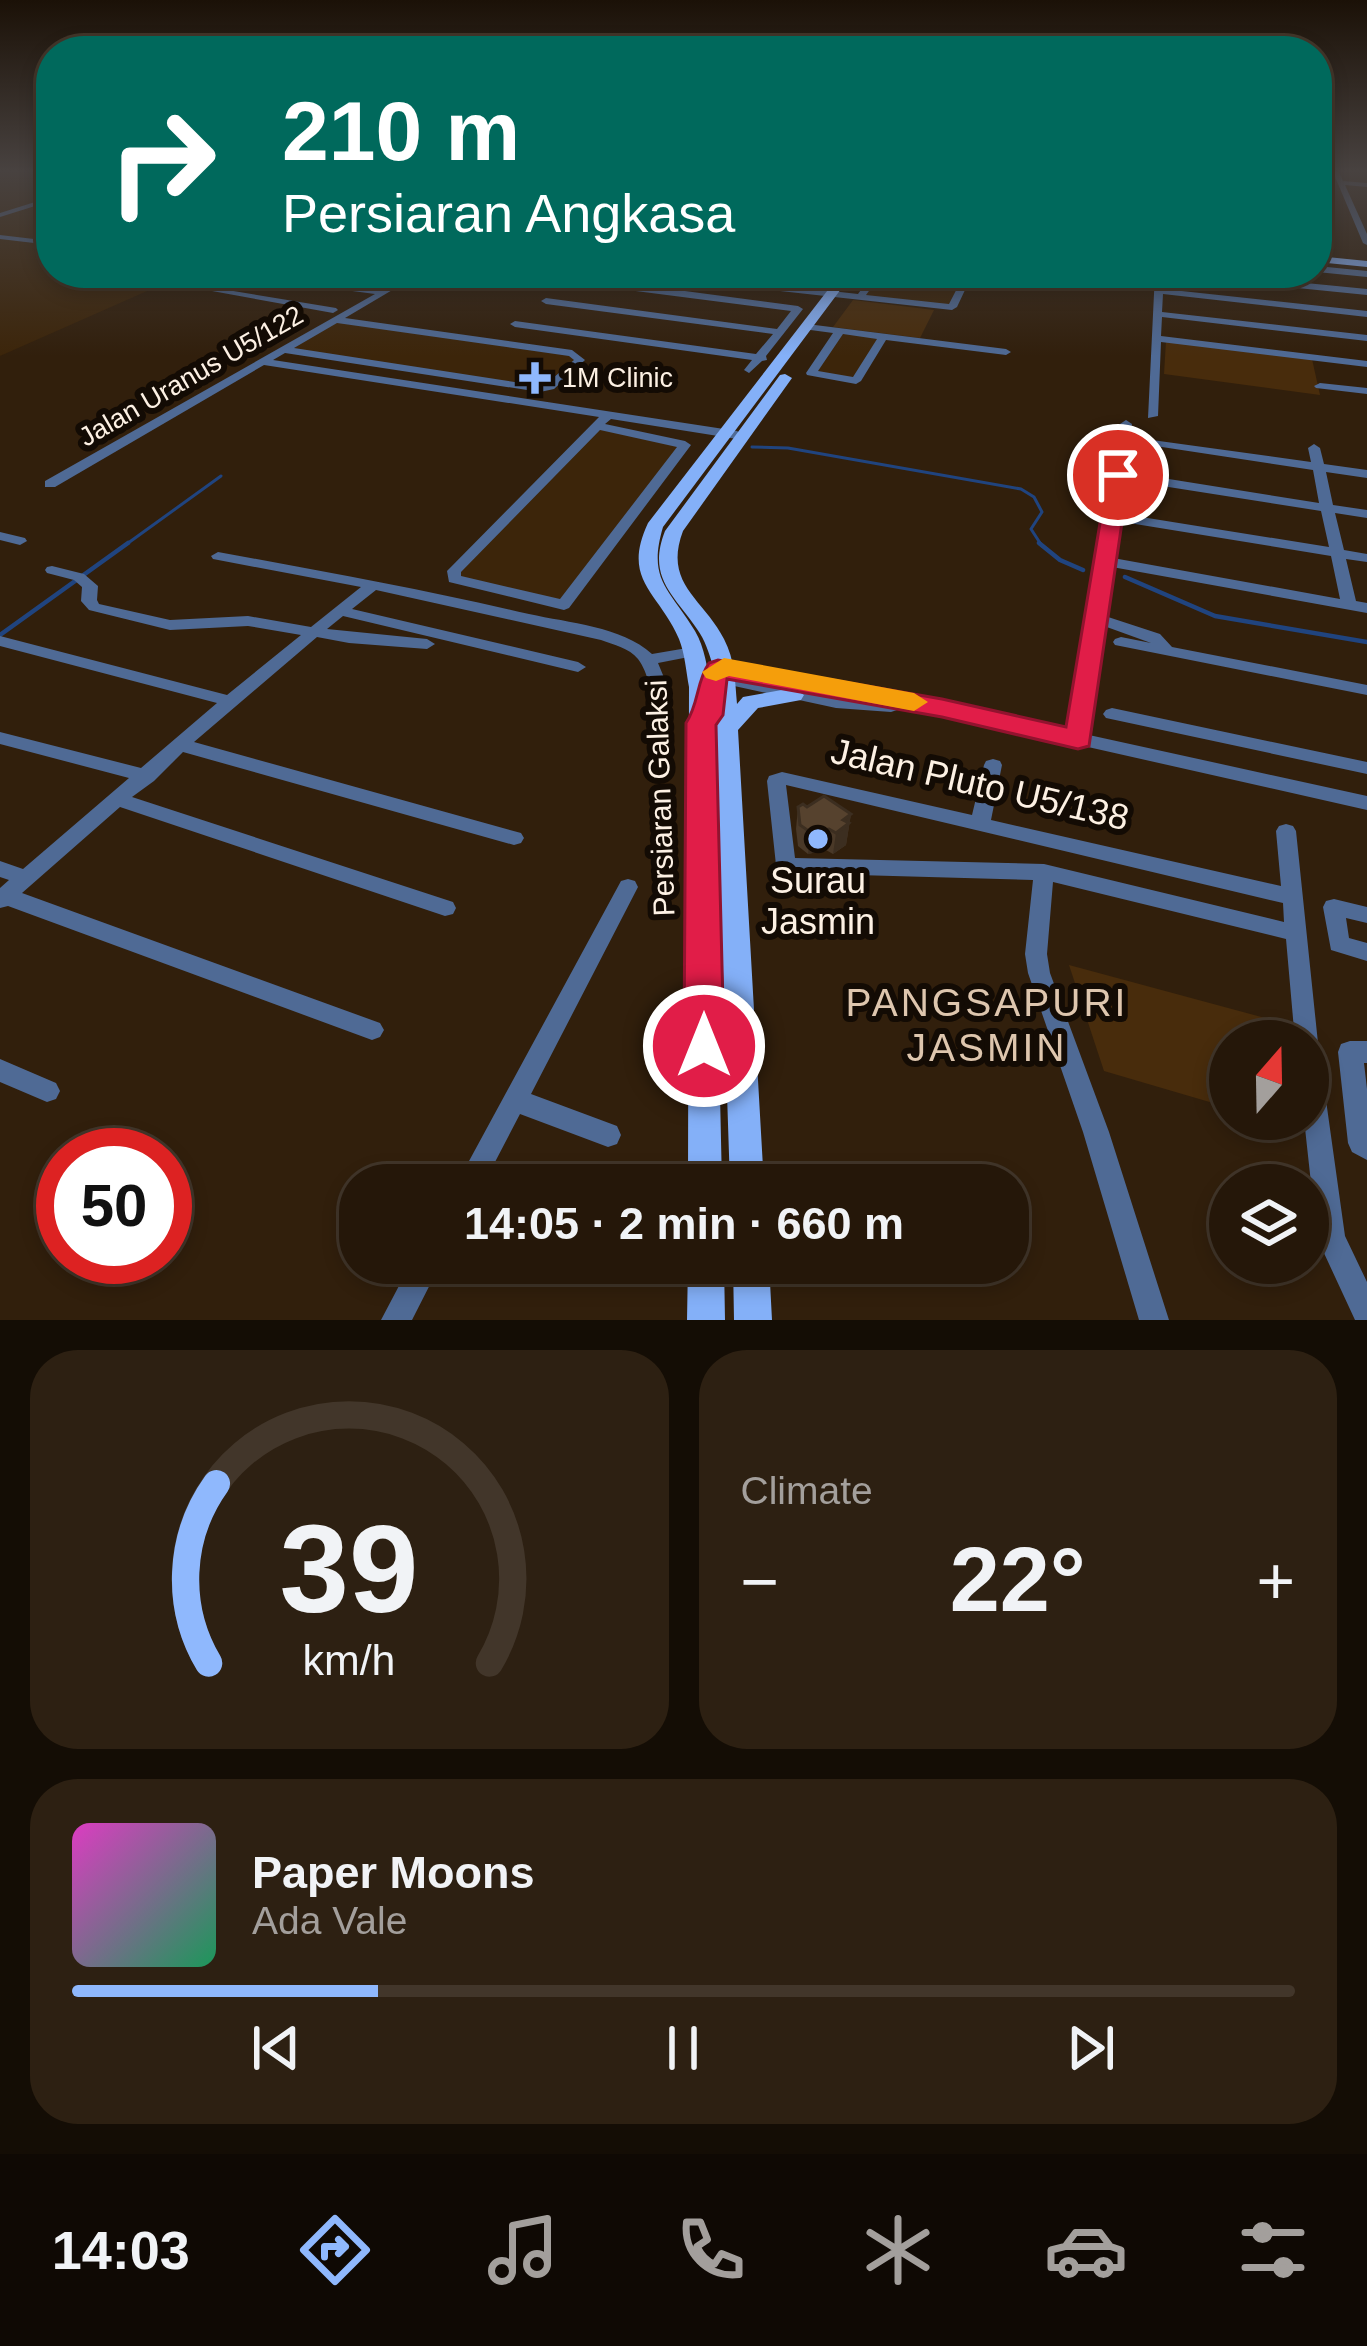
<!DOCTYPE html>
<html lang="en">
<head>
<meta charset="utf-8">
<style>
	body { margin:0; font-family:Helvetica,sans-serif; background:#2d2012; color:#f1f3f6; height:100vh; display:flex; flex-direction:column; font-size:45px; white-space:nowrap }
	* { box-sizing:border-box; margin:0 }
	p { font-size:39px; color:#a39f9c }
	.icon { flex:none; width:66px; height:66px; fill:none; stroke:currentColor; stroke-width:2; stroke-linecap:round; stroke-linejoin:round }
	.map { position:relative; height:1320px; overflow:hidden }
	.panel { display:flex; flex-direction:column; gap:30px; padding:30px; background:#140d05; flex:1 }
	.panel>* { flex:none }
	.guide { position:absolute; left:36px; top:36px; width:1296px; height:252px; border-radius:48px; box-shadow:0 6px 18px #0003,0 0 0 3px #42362a; background:#00695c; color:#fff; overflow:hidden }
	.needle { width:78px; rotate:20deg }
	.fabs { position:absolute; left:1209px; top:1020px; display:grid; gap:24px }
	.fabs a { display:grid; place-items:center; width:120px; height:120px; border-radius:50%; background:#251709; box-shadow:0 6px 18px #0003,0 0 0 3px #42362a; font-size:60px }
	.speed { position:absolute; left:36px; top:1128px; display:flex; gap:24px; font-size:60px; font-weight:700; text-align:center }
	.speed>* { display:grid; place-content:center; width:156px; height:156px; border-radius:50%; background:#251709; box-shadow:0 6px 18px #0003,0 0 0 3px #42362a; line-height:1 }
	.speed .limit { border:18px solid #d22; background:#fff; color:#111 }
	.pin { position:absolute; display:grid; place-items:center; width:102px; height:102px; color:#fff; margin:-51px; border:6px solid #fff; border-radius:50%; box-shadow:0 3px 12px #0007 }
	.me { position:absolute; width:132px; margin:-66px; rotate:0deg; stroke-linejoin:round; filter:drop-shadow(0 0 9px #0008) }
	.turn { display:flex; align-items:center; gap:42px; height:252px; padding:0 48px; font-size:54px }
	.turn .icon { width:156px; height:156px; stroke-width:2.5 }
	.turn b { display:block; font-size:84px; line-height:102px }
	.big { font-size:90px; font-weight:700; line-height:1.1 }
	.panel .tile { flex:1; display:flex; flex-direction:column; justify-content:center; gap:18px; min-width:0; padding:0 42px; border-radius:48px; background:#2d2012 }
	.panel .dial { align-items:center; gap:0 }
	.dial svg { height:312px; overflow:visible; fill:none; stroke:#42362a; stroke-width:7; stroke-linecap:round; text-anchor:middle }
	.dial text { fill:#f1f3f6; stroke:none }
	.song { display:flex; align-items:center; gap:36px }
	.cover { width:144px; height:144px; border-radius:18px; background:linear-gradient(135deg,hsl(310 70% 55%),hsl(150 70% 35%)) }
	.played { height:12px; border-radius:6px; background:linear-gradient(90deg,#8fb8fd 25%,#42362a 25%) }
	.keys { display:flex; justify-content:space-around; direction:ltr }
	.heat { display:flex; justify-content:space-between; align-items:center; font-size:66px; direction:ltr }
	.panel .tiles { flex:1; display:grid; gap:30px; grid-template-columns:1fr 1fr }
	.tile:last-child { grid-column:span 2 }
	.trip { position:absolute; left:339px; top:1164px; width:690px; height:120px; border-radius:48px; background:#251709; box-shadow:0 6px 18px #0003,0 0 0 3px #42362a; font-weight:700; line-height:120px; text-align:center }
	.dock { display:flex; height:192px; justify-content:space-around; align-items:center; background:#0f0904; color:#a39f9c }
	.dock .icon { width:84px; height:84px }
	.dock .selected { color:#8fb8fd }
	.dock b { font-size:54px; color:#f1f3f6 }
	.map>svg:first-child { display:block }
</style>
</head>
<body>
<div class="map">
<svg width="1367" height="1320" viewBox="0 0 1367 1320">
	<rect width="100%" height="100%" fill="#311f0c"/>
	<!-- built -->
	<path fill="#3c250a" d="M 0,172 L 51,172 L 51,273 L 188,273 L 0,356 Z
		M 880,273 L 966,273 L 950,306 L 863,296 Z
		M 337,322 L 572,356 L 576,360 L 540,387 L 290,349 Z
		M 843,333 L 879,338 L 854,379 L 815,373 Z
		M 599,429 L 680,447 L 561,602 L 459,578 L 459,571 Z"/>
	<!-- green -->
	<path fill="#482c0c" d="M 853,300 L 934,310 L 920,338 L 833,327 Z
		M 1166,341 L 1312,359 L 1320,395 L 1164,374 Z
		M 1069,965 L 1291,1025 L 1293,1041 L 1230,1041 L 1230,1108 L 1104,1071 Z"/>
	<g fill="none" stroke-linecap="round" stroke-linejoin="round">
		<!-- stream-far1 -->
		<path stroke="#20447f" stroke-width="3" d="M 752,447 L 788,448 L 1021,489 L 1034,497 L 1042,512 L 1031,529 L 1042,546
			M 124,546 L 221,476"/>
		<!-- stream -->
		<path stroke="#20447f" stroke-width="4.5" d="M 1039,543 L 1060,560 L 1083,570
			M 1125,577 L 1215,616 L 1367,642
			M 0,635 L 128,543"/>
		<!-- minor -->
		<path fill="#4f6a95" fill-rule="evenodd" d="M 1333,172 L 1339,172 L 1343,181 L 1367,183 L 1367,187 L 1345,185 L 1367,234 L 1367,245 L 1363,243 Z
			M 51,197 L 51,201 L 0,217 L 0,213 Z
			M 1317,208 L 1321,210 L 1333,245 L 1317,245 L 1317,241 L 1325,241 L 1317,220 Z
			M 0,235 L 51,241 L 51,245 L 0,239 Z
			M 1317,266 L 1367,271 L 1367,277 L 1317,272 Z
			M 231,273 L 258,273 L 382,289 L 411,273 L 421,273 L 345,318 L 572,350 L 585,360 L 554,389 L 540,392 L 285,353 L 273,360 L 737,431 L 743,435 L 737,439 L 611,419 L 605,424 L 685,441 L 691,445 L 569,608 L 564,610 L 449,582 L 447,571 L 599,417 L 264,365 L 55,487 L 45,487 L 45,481 L 375,294 L 239,276 L 215,288 L 336,308 L 338,310 L 333,313 L 201,289 ZM 337,323 L 569,356 L 574,360 L 546,384 L 540,386 L 294,348 ZM 600,430 L 677,447 L 560,599 L 461,576 L 461,572 Z
			M 549,273 L 798,306 L 803,309 L 766,356 L 767,360 L 762,361 L 749,373 L 744,370 L 752,360 L 515,327 L 510,324 L 515,321 L 756,354 L 773,334 L 546,304 L 541,301 L 546,298 L 777,329 L 791,311 L 558,281 Z
			M 642,273 L 670,273 L 858,294 L 873,273 L 882,273 L 866,295 L 949,304 L 965,273 L 973,273 L 957,307 L 952,310 L 646,276 Z
			M 1127,273 L 1149,273 L 1145,276 Z
			M 1155,273 L 1163,273 L 1163,289 L 1367,311 L 1367,317 L 1163,294 L 1162,312 L 1367,335 L 1367,341 L 1162,317 L 1161,336 L 1367,361 L 1367,367 L 1161,342 L 1158,416 L 1148,418 Z
			M 1174,273 L 1205,273 L 1367,289 L 1367,295 L 1178,276 Z
			M 807,324 L 1006,349 L 1011,352 L 1006,355 L 886,340 L 861,381 L 856,384 L 807,375 L 806,373 L 833,333 L 803,329 L 802,327 ZM 843,334 L 877,339 L 853,377 L 818,371 Z
			M 1320,383 L 1367,388 L 1367,394 L 1316,388 L 1314,386 Z
			M 1126,420 L 1132,424 L 1130,437 L 1311,462 L 1308,448 L 1314,444 L 1320,448 L 1324,464 L 1367,470 L 1367,478 L 1326,472 L 1333,505 L 1367,510 L 1367,518 L 1335,513 L 1344,550 L 1367,554 L 1367,562 L 1346,559 L 1356,601 L 1367,603 L 1367,613 L 1112,567 L 1105,616 L 1160,634 L 1172,647 L 1367,685 L 1367,695 L 1115,645 L 1113,642 L 1115,639 L 1121,637 L 1151,643 L 1104,626 L 1089,735 L 1367,796 L 1367,810 L 942,714 L 899,705 L 897,710 L 891,712 L 836,708 L 725,684 L 717,679 L 725,674 L 836,698 L 869,699 L 718,670 L 716,666 L 724,661 L 942,702 L 1071,731 L 1120,424 ZM 1129,442 L 1313,470 L 1319,503 L 1125,472 ZM 1124,480 L 1321,511 L 1329,547 L 1129,515 L 1122,519 L 1129,523 L 1331,556 L 1340,599 L 1113,558 Z
			M 0,532 L 25,538 L 27,541 L 20,545 L 0,540 Z
			M 218,552 C 322,571 426,590 529,614 C 569,623 621,626 652,654 L 693,647 L 701,652 L 699,655 L 658,663 L 672,697 L 663,702 C 648,693 649,673 638,659 C 629,648 614,645 601,640 L 376,590 L 352,609 L 578,662 L 586,667 L 578,672 L 343,616 L 327,629 L 427,639 L 435,644 L 427,649 L 349,643 L 317,637 L 194,742 L 521,833 L 524,838 L 521,843 L 514,845 L 183,752 L 154,781 L 132,797 L 453,902 L 456,908 L 453,914 L 445,916 L 120,807 L 22,893 L 380,1023 L 384,1030 L 380,1037 L 372,1040 L 8,906 L 0,908 L 0,888 L 9,880 L 0,877 L 0,861 L 23,869 L 129,778 L 0,744 L 0,732 L 141,768 L 217,703 L 0,646 L 0,636 L 227,695 L 301,635 L 248,626 L 170,630 L 89,610 L 81,601 L 82,587 L 74,580 L 47,573 L 45,570 L 47,567 L 52,566 L 84,574 L 98,586 L 97,600 L 99,604 L 170,620 L 248,616 L 311,627 L 361,587 L 213,559 L 211,556 Z
			M 1112,708 L 1367,762 L 1367,774 L 1106,718 L 1103,714 L 1106,710 Z
			M 993,759 L 1000,761 L 1002,765 L 991,820 L 1281,886 L 1276,831 L 1279,826 L 1286,824 L 1293,826 L 1296,831 L 1318,1043 L 1345,1236 L 1367,1282 L 1367,1320 L 1355,1320 L 1317,1238 L 1304,1119 L 1308,1119 L 1308,1041 L 1295,1041 L 1286,939 L 1053,882 L 1047,954 L 1050,973 L 1109,1132 L 1169,1320 L 1139,1320 L 1083,1132 L 1028,973 L 1025,954 L 1033,880 L 786,873 L 779,870 L 776,865 L 767,781 L 769,776 L 782,772 L 972,815 L 984,765 L 986,761 ZM 786,785 L 1283,903 L 1284,922 L 1044,864 L 795,858 Z
			M 628,879 L 635,881 L 638,887 L 531,1094 L 617,1126 L 621,1135 L 617,1144 L 608,1147 L 520,1114 L 483,1185 L 456,1185 L 621,881 Z
			M 1334,899 L 1367,907 L 1367,923 L 1346,918 L 1349,938 L 1367,943 L 1367,961 L 1331,950 L 1323,907 L 1326,901 Z
			M 1350,1041 L 1367,1041 L 1367,1063 L 1364,1063 L 1367,1089 L 1367,1160 L 1352,1152 L 1348,1143 L 1338,1052 L 1341,1044 Z
			M 0,1059 L 56,1083 L 60,1091 L 56,1099 L 47,1102 L 0,1082 Z
			M 411,1263 L 441,1263 L 412,1320 L 381,1320 Z"/>
		<!-- major -->
		<path fill="#84b0f8" fill-rule="evenodd" d="M 1317,256 L 1367,261 L 1367,267 L 1317,262 Z
			M 841,273 L 853,273 L 663,527 C 647,581 670,589 695,631 C 705,648 707,668 711,687 L 722,1185 L 688,1185 L 689,687 C 686,671 685,654 679,639 C 659,592 621,581 648,523 Z
			M 785,374 L 792,378 L 683,531 C 663,584 703,598 724,639 C 735,660 735,681 737,704 L 743,697 L 793,688 L 804,695 L 801,700 L 758,708 L 738,730 L 764,1185 L 730,1185 L 713,666 C 709,653 705,640 697,629 C 673,594 647,577 665,531 L 780,375 Z
			M 688,1263 L 724,1263 L 725,1320 L 687,1320 Z
			M 733,1263 L 769,1263 L 772,1320 L 734,1320 Z"/>
	</g>
	<!-- wall -->
	<path fill="#4a3928" d="M 798,807 L 851,814 L 846,845 L 833,854 L 826,850 L 808,854 L 798,846 L 796,829 Z"/>
	<!-- shaded-wall -->
	<path fill="#3c2e20" d="M 851,814 L 846,845 L 833,854 L 836,833 L 843,820 Z
		M 829,829 L 826,850 L 808,854 L 810,832 Z"/>
	<!-- building -->
	<path fill="#56422e" stroke="#3c2e20" stroke-width="3" d="M 824,796 L 851,814 L 843,820 L 849,823 L 836,833 L 829,829 L 810,832 L 800,825 L 798,807 L 803,804 L 807,807 Z"/>
	<!-- sky -->
	<linearGradient id="sky" x2="0" y2="1"><stop stop-color="#1b1107"/><stop offset="0.48" stop-color="#484240"/><stop offset="1" stop-color="#484240" stop-opacity="0"/></linearGradient>
	<rect width="1367" height="356" fill="url(#sky)"/>
	<!-- route -->
	<path fill="#e11d48" stroke="#92132f" stroke-width="3" d="M 1118,469 L 1129,475 L 1089,746 L 1078,749 L 942,717 L 727,679 L 723,715 L 716,725 L 724,1046 L 718,1059 L 704,1064 L 690,1059 L 684,1046 L 686,723 C 699,704 696,682 709,663 L 718,660 L 942,699 L 1066,727 L 1108,475 Z"/>
	<!-- slow -->
	<path fill="#f59e0b" d="M 724,658 L 914,693 L 928,702 L 914,711 L 729,676 L 716,681 L 706,678 L 702,672 Z"/>
	<!-- markers -->
	<g fill="#8fb8fd" stroke="#130b04" stroke-width="4.5">
		<path d="M529 360h12v12h12v12h-12v12h-12v-12h-12v-12h12z"/>
		<circle cx="818" cy="839" r="12"/>
	</g>
	<g text-anchor="middle" dominant-baseline="central" stroke-width="12" stroke-linejoin="round" paint-order="stroke">
		<!-- far-street labels -->
		<g font-size="27" fill="#fdf1e4" stroke="#130b04">
			<text transform="translate(191 376) rotate(-30)">Jalan Uranus U5/122</text>
		</g>
		<!-- far-poi labels -->
		<g font-size="27" fill="#fdf1e4" stroke="#130b04" text-anchor="start">
			<text x="562" y="378">1M Clinic</text>
		</g>
		<!-- street labels -->
		<g font-size="30" fill="#fdf1e4" stroke="#130b04">
			<text transform="translate(660 798) rotate(-92)">Persiaran Galaksi</text>
		</g>
		<!-- near-street labels -->
		<g font-size="36" fill="#fdf1e4" stroke="#130b04">
			<text transform="translate(980 784) rotate(13)">Jalan Pluto U5/138</text>
		</g>
		<!-- near-poi labels -->
		<g font-size="36" fill="#fdf1e4" stroke="#130b04">
			<text x="818" y="880">Surau<tspan x="818" dy="41">Jasmin</tspan></text>
		</g>
		<!-- near-neighbourhood labels -->
		<g font-size="39" letter-spacing="3" fill="#dec6ae" stroke="#130b04">
			<text x="987" y="1002">PANGSAPURI<tspan x="987" dy="45">JASMIN</tspan></text>
		</g>
	</g>
</svg>
<div class="fabs">
<a><svg class="needle" viewBox="-14 -14 28 28"><path d="M0-13l5 13h-10z" fill="#e53935"/><path d="M0 13l5-13h-10z" fill="#a39f9c"/></svg></a>
<a><svg class="icon" aria-label="layers" viewBox="0 0 24 24"><path d="M12 4l9 5-9 5-9-5zM3 14l9 5 9-5"/></svg></a>
</div>
<div class="speed"><div class="limit">50</div></div>
<div class="pin" style="left:1118px;top:475px;background:#d93025"><svg class="icon" aria-label="arrive" viewBox="0 0 24 24"><path d="M6 21V4h12l-3 4 3 4H6"/></svg></div>
<svg class="me" style="left:704px;top:1046px" viewBox="-20 -20 40 40"><circle r="17" fill="#e11d48" stroke="#fff" stroke-width="3"/><path d="M0-11L8 9 0 5-8 9z" fill="#fff"/></svg>
<div class="trip">14:05 · 2 min · 660 m</div>
<div class="guide">
<div class="turn"><svg class="icon" aria-label="right" viewBox="0 0 24 24"><path d="M7 20v-9h11M14 6l5 5-5 5"/></svg><div><b>210 m</b>Persiaran Angkasa</div></div>
</div>
</div>
<section class="panel">
<div class="tiles">
<div class="tile dial"><svg viewBox="0 0 100 80">
<path d="M14 69A42 42 0 1 1 86 69"/>
<path d="M14 69A42 42 0 0 1 16 23" stroke="#8fb8fd"/>
<text x="50" y="56" font-size="32" font-weight="700">39</text>
<text x="50" y="72" font-size="11">km/h</text>
</svg></div>
<div class="tile"><p>Climate</p>
<div class="heat"><a>−</a><b class="big">22°</b><a>+</a></div>
</div>
<div class="tile">
<div class="song"><i class="cover"></i><div><b>Paper Moons</b><p>Ada Vale</p></div></div>
<div class="played"></div>
<div class="keys"><svg class="icon" aria-label="previous" viewBox="0 0 24 24"><path d="M18 5L8 12l10 7zM5 5v14"/></svg><svg class="icon" aria-label="pause" viewBox="0 0 24 24"><path d="M8 5v14M16 5v14"/></svg><svg class="icon" aria-label="next" viewBox="0 0 24 24"><path d="M6 5l10 7-10 7zM19 5v14"/></svg></div>
</div>
</div>
</section>
<nav class="dock">
<b>14:03</b>
<svg class="icon selected" aria-label="directions" viewBox="0 0 24 24"><path d="M12 3l9 9-9 9-9-9zM9 14v-3h6M13 9l2 2-2 2"/></svg>
<svg class="icon" aria-label="music" viewBox="0 0 24 24"><path d="M9 18V5l10-2v13"/><circle cx="6" cy="18" r="3"/><circle cx="16" cy="16" r="3"/></svg>
<svg class="icon" aria-label="phone" viewBox="0 0 24 24"><path d="M5 4h4l2 5-3 2q2 4 5 5l2-3 5 2v4C11 20 4 13 5 4z"/></svg>
<svg class="icon" aria-label="climate" viewBox="0 0 24 24"><path d="M12 3v18M4 7l16 10M4 17L20 7"/></svg>
<svg class="icon" aria-label="car" viewBox="0 0 24 24"><path d="M5 17H2v-5l4-1 3-4h7l3 4 3 1v5h-3M9 17h6M6 11h13"/><circle cx="7" cy="17" r="2"/><circle cx="17" cy="17" r="2"/></svg>
<svg class="icon" aria-label="filters" viewBox="0 0 24 24"><path d="M4 7h16M4 17h16"/><circle cx="9" cy="7" r="2"/><circle cx="15" cy="17" r="2"/></svg>
</nav>
</body>
</html>
